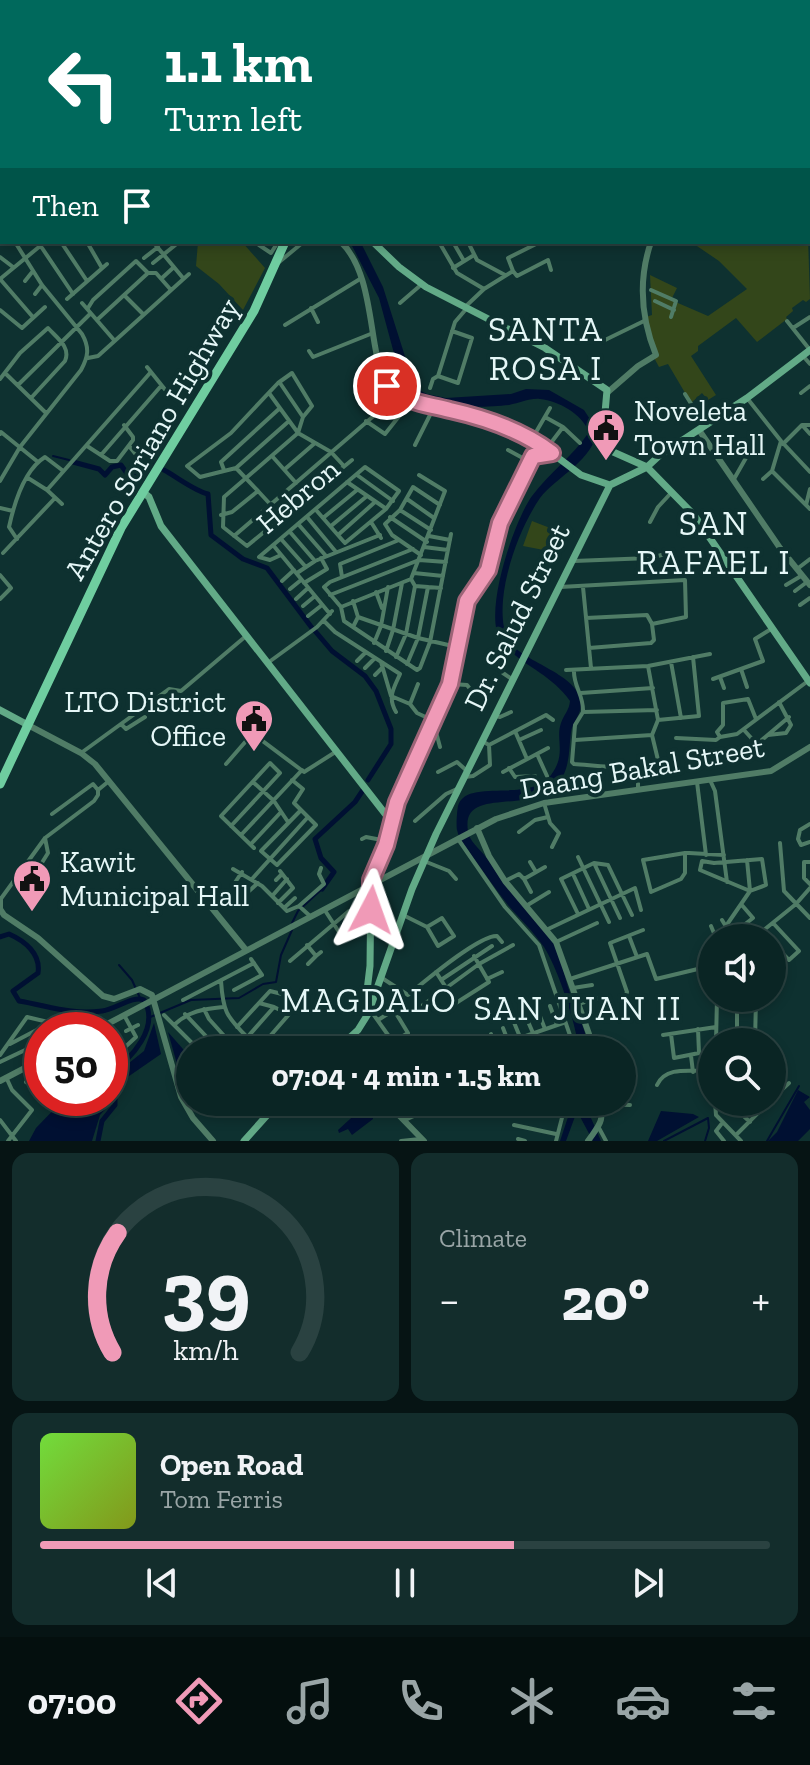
<!DOCTYPE html>
<html lang="en">
<head>
<meta charset="utf-8">
<style>
	body { margin:0; font-family:"Zilla Slab",serif; background:#132d2c; color:#f1f3f6; height:100vh; display:flex; flex-direction:column; font-size:30px; white-space:nowrap }
	* { box-sizing:border-box; margin:0 }
	p { font-size:26px; color:#99a5a6 }
	.icon { flex:none; width:44px; height:44px; fill:none; stroke:currentColor; stroke-width:2; stroke-linecap:round; stroke-linejoin:round }
	.map { position:relative; height:1141px; overflow:hidden }
	.drawer { display:flex; flex-direction:column; gap:12px; padding:12px; background:#061414; flex:1 }
	.drawer>* { flex:none }
	.top-card { position:absolute; left:0px; top:0px; width:810px; height:244px; box-shadow:0 4px 12px #0003,0 0 0 2px #2a4241; background:#00695c; color:#fff; overflow:hidden }
	.controls { position:absolute; left:698px; top:924px; display:grid; gap:16px }
	.controls a { display:grid; place-items:center; width:88px; height:88px; border-radius:50%; background:#0a2524; box-shadow:0 4px 12px #0003,0 0 0 2px #2a4241; font-size:40px }
	.speed { position:absolute; left:24px; top:1012px; display:flex; gap:16px; font-size:40px; font-weight:700; text-align:center }
	.speed>* { display:grid; place-content:center; width:104px; height:104px; border-radius:50%; background:#0a2524; box-shadow:0 4px 12px #0003,0 0 0 2px #2a4241; line-height:1 }
	.speed .limit { border:12px solid #d22; background:#fff; color:#111 }
	.pin { position:absolute; display:grid; place-items:center; width:68px; height:68px; color:#fff; margin:-34px; border:4px solid #fff; border-radius:50%; box-shadow:0 2px 8px #0007 }
	.me { position:absolute; width:88px; margin:-44px; rotate:4deg; stroke-linejoin:round; filter:drop-shadow(0 0 6px #0008) }
	.turn { display:flex; align-items:center; gap:28px; height:168px; padding:0 32px; font-size:36px }
	.turn .icon { width:104px; height:104px; stroke-width:2.5 }
	.turn b { display:block; font-size:56px; line-height:68px }
	.then { display:flex; align-items:center; height:76px; padding:0 32px; background:#0003; gap:16px; font-size:30px }
	.big { font-size:60px; font-weight:700; line-height:1.1 }
	.drawer .tile { flex:1; display:flex; flex-direction:column; justify-content:center; gap:12px; min-width:0; padding:0 28px; border-radius:16px; background:#132d2c }
	.drawer .dial { align-items:center; gap:0 }
	.dial svg { height:208px; overflow:visible; fill:none; stroke:#2a4241; stroke-width:7; stroke-linecap:round; text-anchor:middle }
	.dial text { fill:#f1f3f6; stroke:none }
	.song { display:flex; align-items:center; gap:24px }
	.cover { width:96px; height:96px; border-radius:12px; background:linear-gradient(135deg,hsl(100 70% 55%),hsl(70 70% 35%)) }
	.played { height:8px; border-radius:4px; background:linear-gradient(90deg,#f09ab7 65%,#2a4241 65%) }
	.keys { display:flex; justify-content:space-around; direction:ltr }
	.heat { display:flex; justify-content:space-between; align-items:center; font-size:44px; direction:ltr }
	.drawer .tiles { flex:1; display:grid; gap:12px; grid-template-columns:1fr 1fr }
	.tile:last-child { grid-column:span 2 }
	.trip { position:absolute; left:176px; top:1036px; width:460px; height:80px; border-radius:40px; background:#0a2524; box-shadow:0 4px 12px #0003,0 0 0 2px #2a4241; font-weight:700; line-height:80px; text-align:center }
	.tab-bar { display:flex; height:128px; justify-content:space-around; align-items:center; background:#040f0e; color:#99a5a6 }
	.tab-bar .icon { width:56px; height:56px }
	.tab-bar .current { color:#f09ab7 }
	.tab-bar b { font-size:36px; color:#f1f3f6 }
	.map>svg:first-child { display:block }
</style>
</head>
<body>
<div class="map">
<svg width="810" height="1141" viewBox="0 0 810 1141">
	<rect width="100%" height="100%" fill="#0e3130"/>
	<!-- green -->
	<path fill="#33461a" d="M 808,237 L 810,299 L 806,302 L 803,300 L 792,308 L 793,311 L 786,317 L 787,319 L 757,342 L 736,318 L 698,346 L 698,351 L 691,356 L 716,395 L 708,400 L 702,393 L 691,403 L 668,364 L 659,367 L 652,354 L 656,351 L 646,317 L 652,315 L 650,275 L 677,288 L 671,300 L 708,316 L 747,289 L 719,261 L 691,242 L 808,242 Z
		M 198,242 L 242,242 L 265,268 L 243,310 L 219,284 L 196,266 Z
		M 532,521 L 563,533 L 554,552 L 523,546 Z"/>
	<!-- water -->
	<path fill="#001032" d="M 350,242 L 361,243 L 383,287 L 415,388 L 427,394 L 446,398 L 511,394 L 526,389 L 549,390 L 584,410 L 597,430 C 595,459 555,478 540,498 C 521,526 506,567 503,600 C 502,613 502,631 510,642 C 524,663 580,674 581,704 C 581,715 572,723 571,732 C 569,747 570,760 564,774 C 544,822 460,781 468,831 C 469,841 479,848 485,856 C 492,865 498,876 506,886 C 520,903 542,921 553,941 C 562,957 564,977 570,993 C 577,1012 585,1030 590,1050 L 579,1050 C 575,1021 559,971 544,947 C 533,931 520,919 508,905 C 495,889 484,872 472,856 C 467,847 459,840 457,830 C 456,825 457,811 458,806 C 466,777 529,804 551,775 C 567,754 555,739 561,723 C 564,714 569,711 570,701 C 551,673 518,664 501,641 C 482,615 514,521 532,496 C 549,473 573,456 589,432 C 582,414 559,401 540,399 C 529,398 520,403 509,405 C 482,408 429,409 405,394 L 379,298 Z
		M 154,1023 L 161,1054 L 119,1083 L 114,1075 L 144,1051 Z
		M 168,1032 L 190,1057 L 190,1102 L 205,1102 L 197,1107 L 192,1105 L 186,1096 Z
		M 798,1090 L 810,1097 L 804,1102 L 810,1110 L 810,1129 L 798,1141 L 768,1141 L 777,1132 Z
		M 65,1098 L 110,1098 L 113,1101 L 100,1115 L 92,1141 L 29,1141 L 36,1128 Z
		M 573,1102 L 584,1102 L 601,1141 L 593,1141 L 577,1111 L 566,1141 L 560,1141 Z
		M 361,1109 L 373,1116 L 373,1119 L 352,1135 L 348,1129 L 339,1133 L 338,1130 Z
		M 661,1111 L 693,1114 L 699,1117 L 657,1141 L 648,1141 Z"/>
	<g fill="none" stroke-linecap="round" stroke-linejoin="round">
		<!-- stream -->
		<path stroke="#001032" stroke-width="2" d="M 53,456 L 69,460
			M 151,463 L 152,464
			M 292,923 L 298,911 L 322,889
			M 119,965 L 132,980 L 140,998
			M 148,1018 L 191,1000 L 239,998 L 263,984 L 276,982 L 281,955 L 292,930
			M 664,1141 L 708,1118 L 709,1128 L 705,1141
			M 767,1141 L 799,1086"/>
		<!-- river -->
		<path stroke="#001032" stroke-width="5" d="M 73,462 L 99,469 L 105,475 L 112,467 L 121,465 L 131,479 L 146,464 L 151,463
			M 164,470 C 177,477 195,491 208,494 L 211,535 L 243,559 L 267,568 L 312,628
			M 315,631 L 332,651 L 365,676 L 376,691 L 391,729 L 391,744 L 368,780
			M 322,889 L 334,872 L 321,858 L 315,839 L 355,802 L 363,790
			M 0,937 L 9,934 C 25,941 41,954 38,973 L 13,991 L 19,1001 C 49,1006 71,1015 102,1011 C 116,1009 133,995 144,1000 C 160,1027 132,1059 110,1072
			M 98,1141 L 102,1121 L 115,1105 L 115,1098 L 110,1092"/>
		<!-- minor -->
		<path stroke="#507c66" stroke-width="4" d="M 137,0 L 139,2
			M 169,0 L 172,2
			M 190,0 L 194,2
			M 230,0 L 239,1
			M 163,2 L 165,0
			M 0,122 L 2,120
			M 0,142 L 2,140
			M 0,164 L 2,162
			M 0,181 L 2,180
			M 1,201 L 2,200
			M 808,212 L 810,214
			M 0,218 L 2,221
			M 38,242 L 73,294
			M 61,242 L 87,281
			M 87,242 L 102,268
			M 439,242 L 457,273 L 484,289
			M 453,242 L 464,261
			M 468,242 L 477,260 L 505,275
			M 154,243 L 183,278
			M 259,245 L 271,253 L 278,242
			M 0,257 L 13,267
			M 144,258 L 158,247
			M 153,263 L 179,242
			M 278,263 L 301,244 L 307,244
			M 453,268 L 474,255
			M 513,271 L 508,258 L 540,242
			M 162,278 L 174,267
			M 0,279 L 45,242
			M 0,279 L 32,316
			M 25,281 L 33,271
			M 651,290 L 676,301 L 671,317
			M 35,294 L 42,285
			M 125,296 L 143,314
			M 67,299 L 107,264
			M 655,301 L 674,310
			M 82,303 L 114,340
			M 400,303 L 422,284
			M 465,307 L 484,289 L 513,271 L 517,276 L 548,260 L 551,270
			M 88,308 L 93,300 L 136,261 L 148,273
			M 311,308 L 318,322
			M 0,310 L 22,328 L 45,307
			M 98,319 L 148,273 L 156,273 L 171,290
			M 787,321 L 810,350
			M 285,325 L 360,279
			M 793,328 L 810,317
			M 605,340 L 644,321
			M 309,351 L 313,357 L 373,333
			M 803,356 L 810,364
			M 88,358 L 98,356 L 189,274
			M 147,367 L 167,392
			M 5,373 L 46,413
			M 438,376 L 458,383 L 472,338 L 452,331
			M 0,379 L 20,353 L 48,328 C 57,338 71,347 65,361 L 31,398
			M 280,383 L 303,417
			M 18,385 L 90,314
			M 430,388 L 433,379 L 438,376 L 455,322 L 467,308
			M 269,393 L 298,433 L 331,452 L 343,465
			M 801,393 L 810,386
			M 685,394 L 705,426
			M 747,398 L 781,441 L 810,472
			M 545,417 L 563,427 L 580,443
			M 289,421 L 236,468 L 200,477 L 187,466 L 231,433 L 278,383 L 292,373 L 312,406 L 303,417 L 298,433 L 224,497 L 223,527 L 247,546 L 352,460
			M 366,421 L 385,434 L 400,415 L 385,405
			M 802,425 L 810,434
			M 0,434 L 1,432 L 38,462
			M 532,439 L 550,408
			M 783,444 L 802,425 L 810,425
			M 415,445 L 434,407
			M 87,446 L 110,461 L 117,461 L 133,440 L 133,437 L 124,425
			M 129,446 L 142,462
			M 547,448 L 563,427
			M 508,450 L 530,462
			M 717,454 L 728,446
			M 101,455 L 161,386
			M 272,456 L 296,483
			M 285,469 L 315,443
			M 224,470 L 221,462 L 280,408
			M 772,471 L 806,505
			M 357,475 L 393,501
			M 28,478 L 47,490 L 62,504
			M 734,479 L 755,442
			M 763,479 L 772,471 L 781,441
			M 0,481 L 20,447 L 81,370 C 88,357 90,348 82,334 L 42,285 L 15,242
			M 347,482 L 385,508
			M 810,489 L 806,505 L 810,509
			M 47,490 L 150,373
			M 258,491 L 270,504
			M 407,499 L 434,518
			M 0,508 L 13,511
			M 316,510 L 344,542
			M 400,510 L 431,530
			M 221,515 L 232,512 L 258,491 L 236,468
			M 307,517 L 336,552
			M 390,517 L 427,542
			M 323,518 L 357,490
			M 371,522 L 381,538
			M 650,522 L 658,507 L 671,493
			M 299,525 L 326,556
			M 331,526 L 367,496
			M 290,532 L 315,561
			M 338,535 L 375,502
			M 234,536 L 398,395
			M 429,536 L 450,540
			M 17,539 L 9,527 C 14,504 24,470 45,457 L 62,470
			M 281,539 L 305,566
			M 273,545 L 330,614
			M 424,547 L 448,550
			M 413,549 L 330,582 L 324,587 L 341,607 L 344,621 L 417,670 L 420,668 L 430,642 L 451,534
			M 3,553 L 55,498
			M 421,555 L 392,535 L 385,524 L 400,510 L 413,487 L 440,505
			M 259,557 L 365,467 L 399,491 L 386,509 L 345,543
			M 259,557 L 270,560 L 281,555
			M 574,561 L 650,558 L 673,552
			M 797,569 L 810,559
			M 297,573 L 315,561 L 380,535
			M 414,573 L 443,576
			M 0,575 L 11,588 L 0,599
			M 342,577 L 340,564 L 399,540
			M 411,579 L 445,491 L 419,475
			M 411,579 L 415,586 L 441,588
			M 282,581 L 294,570
			M 304,583 L 327,569 L 321,558
			M 786,585 L 801,576
			M 560,587 L 685,580 L 686,617 L 652,624
			M 583,587 L 591,668
			M 290,589 L 301,580
			M 795,591 L 807,582
			M 376,592 L 382,608
			M 330,595 L 419,560 L 446,562
			M 296,599 L 308,588
			M 353,601 L 358,617 L 353,627
			M 800,605 L 810,598
			M 303,606 L 315,596
			M 341,607 L 411,579
			M 308,616 L 322,605
			M 358,617 L 418,638 L 457,647
			M 586,618 L 647,615 L 652,624 L 654,640 L 651,643 L 589,648
			M 324,621 L 335,632 L 400,674 C 394,688 387,697 396,712
			M 374,643 L 381,626 L 388,587
			M 386,651 L 393,630 L 402,583
			M 494,656 L 503,673 L 513,680
			M 396,657 L 406,634 L 415,586
			M 357,661 L 366,652
			M 269,662 L 317,627 L 332,611
			M 381,662 L 391,696 L 410,704 L 417,713 L 432,720
			M 671,662 L 681,718
			M 407,664 L 418,638 L 428,587
			M 648,666 L 658,720
			M 365,668 L 375,658
			M 741,669 L 747,687
			M 566,670 L 648,666 L 710,654
			M 574,670 C 573,686 584,695 583,712
			M 375,675 L 382,668
			M 720,677 L 724,688
			M 713,679 L 763,661 L 755,639 L 771,629
			M 452,684 L 467,685 L 474,694
			M 581,693 L 653,688
			M 410,704 L 418,684
			M 583,712 L 575,725 L 572,762 L 574,764 C 595,765 643,773 658,760 L 652,735
			M 583,712 L 657,710
			M 495,716 L 500,717 L 511,712
			M 121,724 L 126,729 L 145,717
			M 240,724 L 304,772 L 337,751
			M 431,727 L 436,732 L 440,747
			M 744,730 L 762,750 L 764,757
			M 515,731 L 527,759
			M 768,735 L 786,733 L 791,725 L 779,702
			M 720,737 L 717,732 L 723,725 L 723,703 L 748,699 L 756,719
			M 676,738 L 716,740 L 720,737 L 737,734 L 808,681
			M 519,740 L 541,730
			M 575,740 L 652,735 L 658,720 L 699,716 L 693,657
			M 482,741 L 489,745 L 546,715 L 553,720
			M 757,744 L 789,717
			M 81,753 L 169,689 L 181,691 L 246,636
			M 537,754 L 547,776
			M 226,764 L 253,733
			M 638,767 L 638,790
			M 509,768 L 515,777 L 535,776
			M 438,772 L 457,762 L 467,771
			M 503,772 L 548,748
			M 465,777 L 473,776 L 490,765 L 489,745
			M 292,780 L 303,789 L 294,803 L 316,825 L 277,865 L 261,851 L 301,810
			M 710,780 L 715,791 L 727,882
			M 253,782 L 274,801 L 288,822
			M 697,782 L 706,855
			M 544,803 L 550,823 L 559,833 L 552,847
			M 52,814 L 93,784 L 98,790
			M 415,821 L 446,794 L 459,788
			M 810,824 L 800,830 L 798,839 L 801,845 L 810,842
			M 231,826 L 280,773 L 270,763 L 221,816 L 254,848
			M 519,832 L 535,820 L 548,817
			M 241,835 L 302,770
			M 362,839 L 366,837 L 387,841
			M 458,839 L 505,907 L 539,945 L 575,1050
			M 780,843 L 784,891 L 810,918
			M 251,844 L 281,812
			M 685,853 L 685,873 L 681,879 L 651,892 L 643,860 L 685,853 L 689,853 L 724,855
			M 578,857 L 609,922
			M 762,859 L 766,885 L 750,891 L 700,870 L 702,861 L 714,863 Z
			M 747,860 L 750,891
			M 424,861 L 449,871 L 456,879
			M 530,862 L 536,872
			M 810,862 L 804,862 L 804,878 L 810,884
			M 594,863 L 620,918
			M 38,869 L 48,853 L 45,838
			M 233,869 L 262,886 L 287,911 L 299,906 L 310,916
			M 242,872 L 234,884 L 248,892 L 258,883
			M 573,874 L 589,909
			M 252,879 L 308,817
			M 276,880 L 282,874
			M 505,881 L 519,874 L 524,879
			M 531,892 L 524,879 L 545,867
			M 273,895 L 287,879
			M 0,900 L 45,838 L 94,801 L 98,795 L 98,790 L 109,781
			M 278,903 L 293,888 L 280,871
			M 299,906 L 324,884 L 319,874 L 321,868
			M 526,906 L 549,892
			M 284,908 L 295,898
			M 324,909 L 339,932 L 347,934
			M 578,914 L 561,879 L 594,863 L 608,865 L 632,915
			M 403,915 L 427,927 L 438,946 L 454,936 L 442,918 L 427,927
			M 722,920 L 733,938
			M 773,923 L 799,951 L 789,960 L 783,954
			M 711,926 L 716,938
			M 726,926 L 750,891
			M 546,930 L 635,888 L 641,910
			M 731,935 L 753,918 L 741,904
			M 629,936 L 637,957
			M 754,938 L 796,904 L 810,888
			M 556,942 L 597,923
			M 307,945 L 316,956 L 321,952
			M 772,952 L 774,951
			M 290,961 L 349,911
			M 308,964 L 316,956
			M 772,965 L 775,975
			M 436,972 L 456,1003 L 489,982 L 474,956
			M 382,978 L 408,995 C 424,982 479,935 497,936 L 502,942
			M 487,979 L 502,972
			M 570,979 L 647,954 L 656,979 L 702,968 L 712,963
			M 441,980 L 492,946
			M 221,981 C 223,1011 226,1016 247,1037
			M 573,988 L 592,985
			M 234,990 L 262,975 L 251,959
			M 621,999 L 625,997 L 627,992 L 610,943 L 643,930
			M 183,1000 L 254,963
			M 259,1003 L 274,1007 L 288,1014
			M 578,1004 L 605,996
			M 550,1006 L 557,1025
			M 204,1009 L 209,1019 L 236,1049
			M 416,1010 L 479,964 L 513,945
			M 371,1011 L 393,1042 L 408,1033 L 394,1010 L 378,1020
			M 538,1011 L 545,1029
			M 185,1014 L 219,1050
			M 164,1015 L 199,1050
			M 526,1017 L 533,1033
			M 513,1020 L 520,1037
			M 174,1025 C 189,1011 203,1009 223,1007
			M 237,1027 L 270,991 L 282,994 L 298,1004 L 258,1050
			M 503,1028 L 508,1041
			M 126,1031 L 138,1025
			M 491,1034 L 496,1046
			M 671,1034 L 674,1058 L 699,1053 L 698,1029
			M 663,1035 L 716,1027
			M 480,1039 L 484,1050
			M 716,1042 L 717,998
			M 737,1042 L 737,998
			M 755,1042 L 756,998
			M 10,1044 L 50,1023
			M 31,1047 L 38,1061
			M 468,1047 L 469,1050
			M 236,1050 L 274,1007
			M 485,1050 L 563,1023
			M 0,1055 L 27,1017 L 65,1026 L 65,1030
			M 691,1056 L 693,1072
			M 110,1061 L 136,1037 L 124,1015
			M 0,1062 L 42,1042
			M 772,1073 L 784,1086
			M 42,1074 L 26,1082 L 42,1092
			M 6,1077 L 12,1090 L 32,1110 L 8,1141
			M 657,1085 C 666,1065 692,1072 712,1071
			M 772,1099 L 789,1083
			M 249,1102 L 264,1118
			M 715,1102 L 716,1115 L 741,1141
			M 743,1102 L 737,1110 L 750,1122
			M 598,1104 L 630,1105
			M 0,1120 L 16,1141
			M 405,1120 L 445,1102
			M 723,1122 L 716,1131 L 724,1141
			M 514,1125 L 556,1134
			M 599,1128 L 606,1141
			M 736,1135 L 769,1102
			M 518,1139 L 525,1141
			M 401,1141 L 420,1139
			M 556,1141 L 566,1102"/>
		<!-- tertiary -->
		<path stroke="#507c66" stroke-width="6" d="M 65,0 L 69,2
			M 808,58 L 810,56
			M 341,242 C 366,266 369,313 375,346 C 378,360 378,375 388,386 C 406,407 432,404 456,411 C 485,420 515,428 541,445
			M 608,392 L 638,366 L 656,355 C 641,318 638,280 651,242
			M 699,430 L 780,548 L 810,585
			M 28,725 L 81,753 L 95,764 L 246,950
			M 477,828 L 489,856 L 505,881 L 556,942 L 589,1034 L 591,1050
			M 0,899 L 0,909 L 4,915 L 38,938 L 103,996 L 114,999 L 140,989 L 152,995 L 181,1097 L 193,1118 L 213,1141
			M 96,1030 L 458,839 L 496,819 L 544,803 L 771,771 L 810,747
			M 0,1081 L 42,1059
			M 386,1102 L 424,1141
			M 588,1141 C 598,1126 607,1120 597,1102"/>
		<!-- secondary -->
		<path stroke="#62aa87" stroke-width="7" d="M 266,0 L 266,2
			M 373,242 L 399,267 L 426,287 L 545,348 L 607,390 L 602,447 L 647,467 L 694,515 L 810,683
			M 610,485 L 647,467 L 660,455 L 747,398 L 810,350
			M 143,492 L 149,497 L 161,526 L 390,820
			M 0,710 L 28,725
			M 370,1010 L 366,999 L 370,966 L 371,880 L 386,845 L 397,802 L 450,684 L 467,601 L 488,570 L 500,523 L 530,462 L 541,445 L 581,475 L 610,485
			M 336,1050 L 358,1030 L 368,1014 L 412,889 L 436,834 L 610,485
			M 244,1141 L 279,1102"/>
		<!-- primary -->
		<path stroke="#6fcda0" stroke-width="9" d="M 367,2 L 368,0
			M 0,784 L 121,528 L 254,311 L 285,242"/>
	</g>
	<g fill="none" stroke-linecap="round" stroke-linejoin="round">
		<defs>
			<path id="route" d="M 371,910 L 371,880 L 386,845 L 397,802 L 450,684 L 467,601 L 488,570 L 500,523 L 533,456 L 552,453 C 522,430 486,418 450,410 C 423,403 410,404 387,386"/>
		</defs>
		<!-- route casing -->
		<use href="#route" stroke="#9c6477" stroke-width="20"/>
		<!-- route -->
		<use href="#route" stroke="#f09ab7" stroke-width="14"/>
	</g>
	<!-- icons -->
	<defs>
		<symbol id="civic-pin" viewBox="-11 -11 22 30"><path d="M0 17L-7.5 6A9.5 9.5 0 1 1 7.5 6Z" fill="#f09ab7" stroke="#0e3130"/><path d="M-.6-6.5H3V-4.5H.6V-3L4-1V1h2V6H-6V1h2V-1L-.6-3ZM-1.2 2.5V6h2.4V2.5Z" fill="#111"/></symbol>
	</defs>
	<g fill-rule="evenodd">
		<use href="#civic-pin" x="584" y="406" width="44" height="60"/>
		<use href="#civic-pin" x="232" y="697" width="44" height="60"/>
		<use href="#civic-pin" x="10" y="857" width="44" height="60"/>
	</g>
	<g text-anchor="middle" dominant-baseline="central" stroke-width="8" stroke-linejoin="round" paint-order="stroke">
		<!-- poi labels -->
		<g font-size="30" fill="#e5f7f7" stroke="#0e3130" text-anchor="start">
			<text x="634" y="411">Noveleta<tspan x="634" dy="34">Town Hall</tspan></text>
			<text x="226" y="702" text-anchor="end">LTO District<tspan x="226" dy="34">Office</tspan></text>
			<text x="60" y="862">Kawit<tspan x="60" dy="34">Municipal Hall</tspan></text>
		</g>
		<!-- street labels -->
		<g font-size="30" fill="#e5f7f7" stroke="#0e3130">
			<text transform="translate(152 439) rotate(-60)">Antero Soriano Highway</text>
			<text transform="translate(298 496) rotate(-40)">Hebron</text>
			<text transform="translate(517 617) rotate(-64)">Dr. Salud Street</text>
			<text transform="translate(642 768) rotate(-10)">Daang Bakal Street</text>
		</g>
		<!-- quarter labels -->
		<g font-size="34" letter-spacing="2" fill="#e5f7f7" stroke="#0e3130">
			<text x="546" y="329">SANTA<tspan x="546" dy="39">ROSA I</tspan></text>
			<text x="714" y="523">SAN<tspan x="714" dy="39">RAFAEL I</tspan></text>
			<text x="369" y="1000">MAGDALO</text>
			<text x="578" y="1008">SAN JUAN II</text>
		</g>
	</g>
</svg>
<div class="controls">
<a><svg class="icon" aria-label="sound" viewBox="0 0 24 24"><path d="M4 9h4l5-4v14l-5-4H4zM17 9q2 3 0 6"/></svg></a>
<a><svg class="icon" aria-label="search" viewBox="0 0 24 24"><circle cx="10" cy="10" r="6"/><path d="M15 15l6 6"/></svg></a>
</div>
<div class="speed"><div class="limit">50</div></div>
<div class="pin" style="left:387px;top:386px;background:#d93025"><svg class="icon" aria-label="arrive" viewBox="0 0 24 24"><path d="M6 21V4h12l-3 4 3 4H6"/></svg></div>
<svg class="me" style="left:371px;top:910px" viewBox="-20 -20 40 40"><path d="M0-17L14 15 0 8-14 15z" fill="#f09ab7" stroke="#fff" stroke-width="4"/></svg>
<div class="trip">07:04 · 4 min · 1.5 km</div>
<div class="top-card">
<div class="turn"><svg class="icon" aria-label="left" viewBox="0 0 24 24"><path d="M17 20v-9H6M10 6l-5 5 5 5"/></svg><div><b>1.1 km</b>Turn left</div></div>
<div class="then">Then<svg class="icon" aria-label="arrive" viewBox="0 0 24 24"><path d="M6 21V4h12l-3 4 3 4H6"/></svg></div>
</div>
</div>
<section class="drawer">
<div class="tiles">
<div class="tile dial"><svg viewBox="0 0 100 80">
<path d="M14 69A42 42 0 1 1 86 69"/>
<path d="M14 69A42 42 0 0 1 16 23" stroke="#f09ab7"/>
<text x="50" y="56" font-size="32" font-weight="700">39</text>
<text x="50" y="72" font-size="11">km/h</text>
</svg></div>
<div class="tile"><p>Climate</p>
<div class="heat"><a>−</a><b class="big">20°</b><a>+</a></div>
</div>
<div class="tile">
<div class="song"><i class="cover"></i><div><b>Open Road</b><p>Tom Ferris</p></div></div>
<div class="played"></div>
<div class="keys"><svg class="icon" aria-label="previous" viewBox="0 0 24 24"><path d="M18 5L8 12l10 7zM5 5v14"/></svg><svg class="icon" aria-label="pause" viewBox="0 0 24 24"><path d="M8 5v14M16 5v14"/></svg><svg class="icon" aria-label="next" viewBox="0 0 24 24"><path d="M6 5l10 7-10 7zM19 5v14"/></svg></div>
</div>
</div>
</section>
<nav class="tab-bar">
<b>07:00</b>
<svg class="icon current" aria-label="directions" viewBox="0 0 24 24"><path d="M12 3l9 9-9 9-9-9zM9 14v-3h6M13 9l2 2-2 2"/></svg>
<svg class="icon" aria-label="music" viewBox="0 0 24 24"><path d="M9 18V5l10-2v13"/><circle cx="6" cy="18" r="3"/><circle cx="16" cy="16" r="3"/></svg>
<svg class="icon" aria-label="phone" viewBox="0 0 24 24"><path d="M5 4h4l2 5-3 2q2 4 5 5l2-3 5 2v4C11 20 4 13 5 4z"/></svg>
<svg class="icon" aria-label="climate" viewBox="0 0 24 24"><path d="M12 3v18M4 7l16 10M4 17L20 7"/></svg>
<svg class="icon" aria-label="car" viewBox="0 0 24 24"><path d="M5 17H2v-5l4-1 3-4h7l3 4 3 1v5h-3M9 17h6M6 11h13"/><circle cx="7" cy="17" r="2"/><circle cx="17" cy="17" r="2"/></svg>
<svg class="icon" aria-label="filters" viewBox="0 0 24 24"><path d="M4 7h16M4 17h16"/><circle cx="9" cy="7" r="2"/><circle cx="15" cy="17" r="2"/></svg>
</nav>
</body>
</html>
